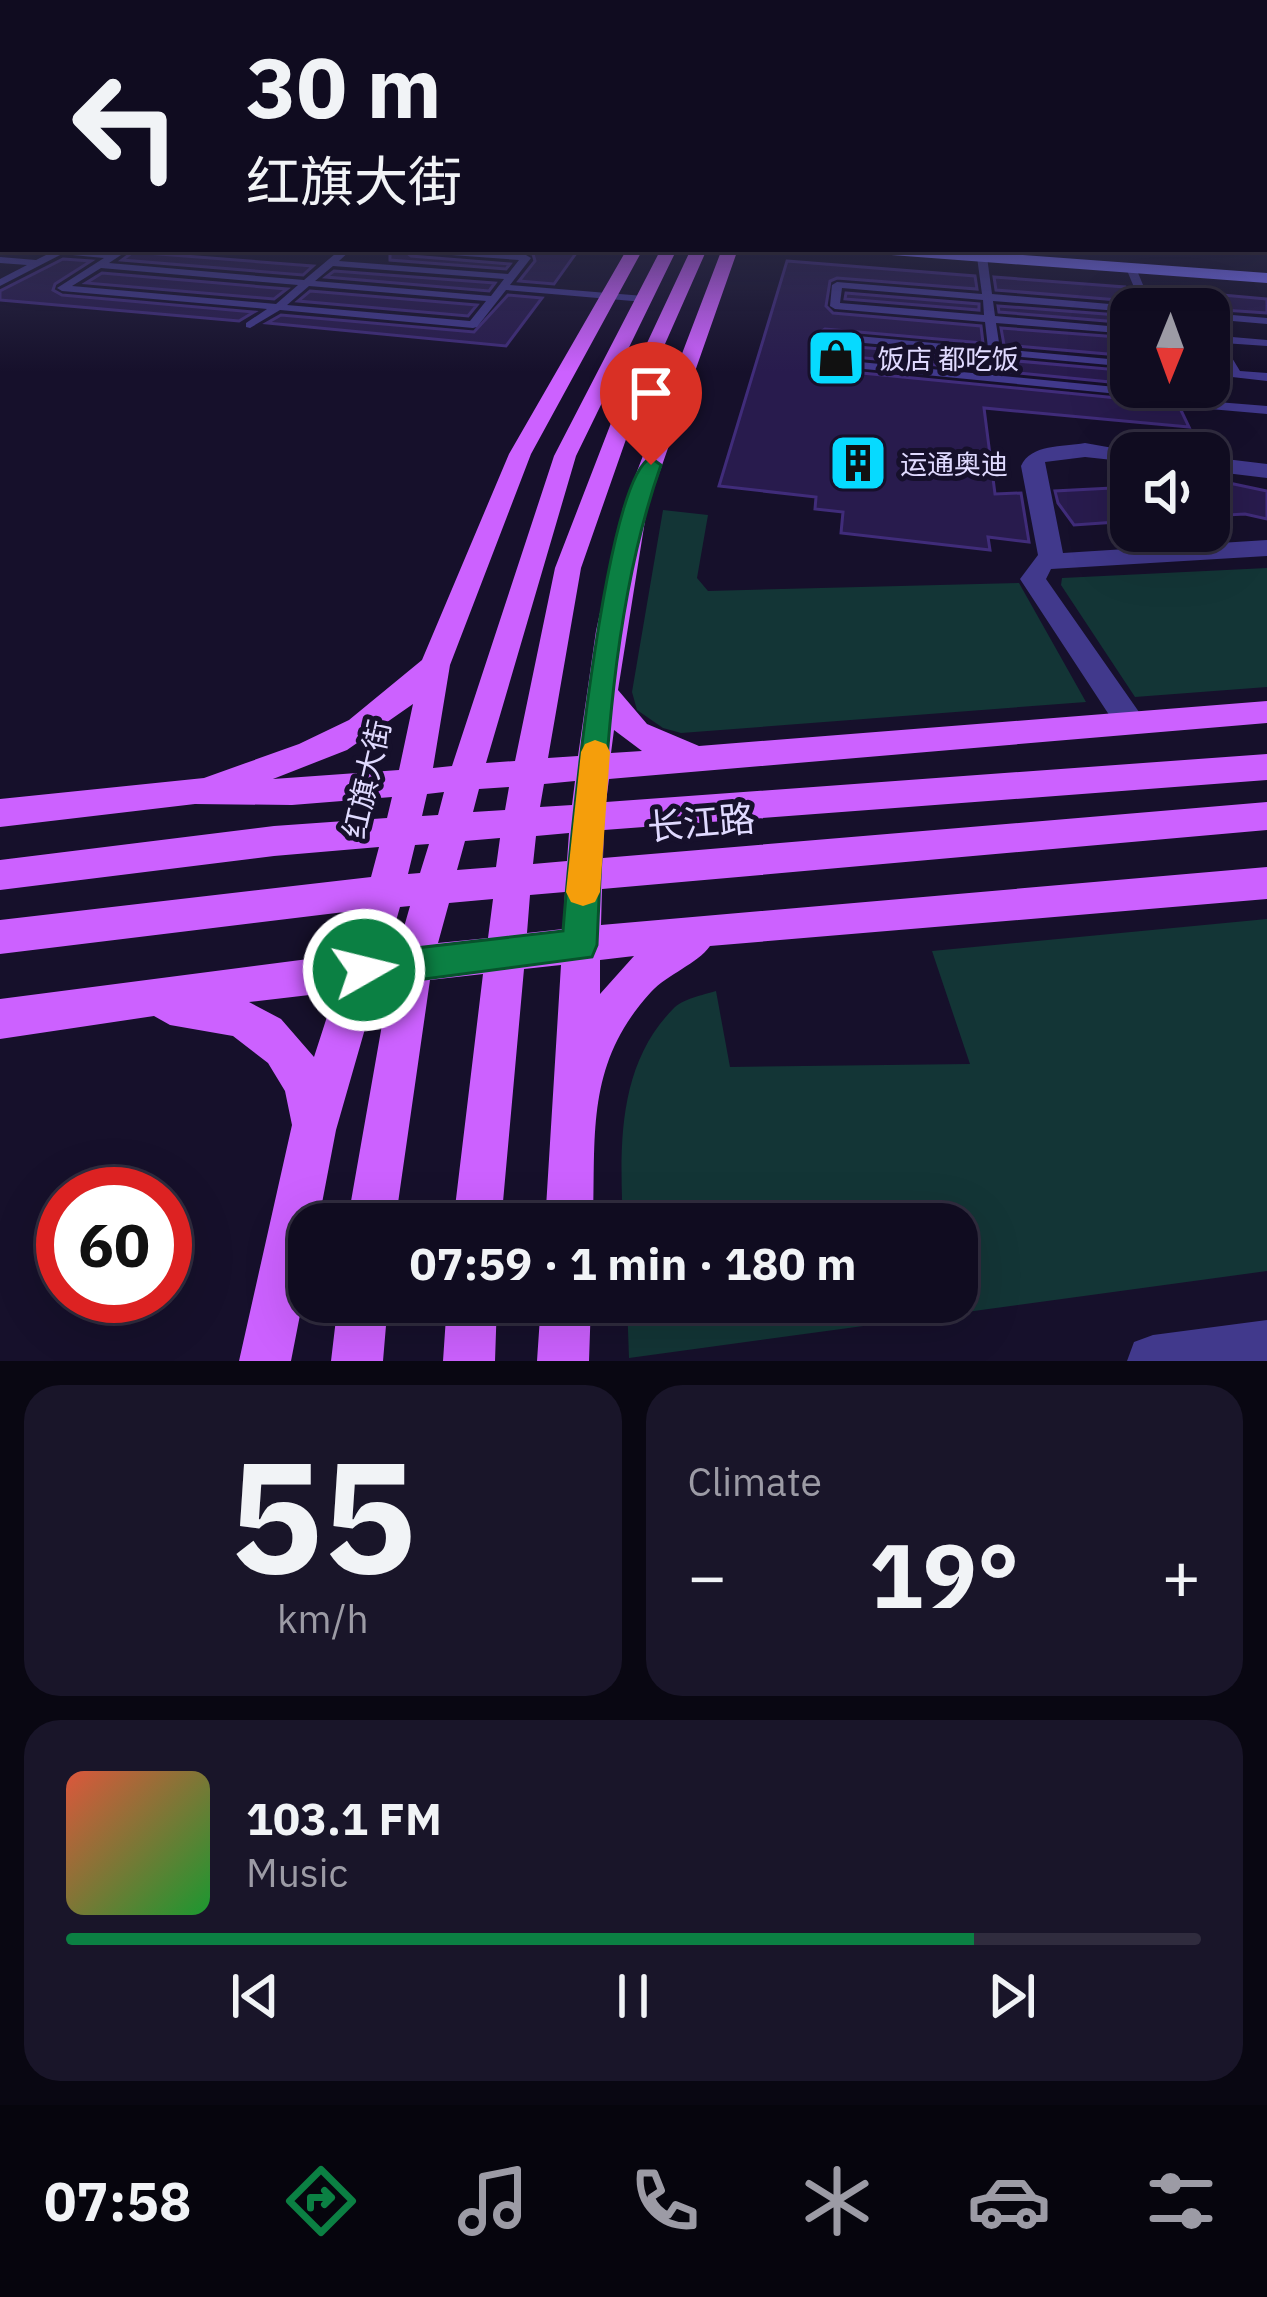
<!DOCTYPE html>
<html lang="en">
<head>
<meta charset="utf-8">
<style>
	body { margin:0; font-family:"IBM Plex Sans","Noto Sans SC",sans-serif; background:#191529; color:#f1f3f6; height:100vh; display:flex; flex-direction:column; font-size:45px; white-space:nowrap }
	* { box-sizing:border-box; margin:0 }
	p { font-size:39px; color:#9c9ba5 }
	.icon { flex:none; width:66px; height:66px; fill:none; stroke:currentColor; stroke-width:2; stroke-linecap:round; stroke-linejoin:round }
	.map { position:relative; height:1361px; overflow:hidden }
	.panel { display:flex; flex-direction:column; gap:24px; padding:24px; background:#090712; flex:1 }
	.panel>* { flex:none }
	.hud { position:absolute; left:0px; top:0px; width:1269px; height:252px; box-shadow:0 12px 48px #0002,0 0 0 3px #302c3e; background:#100c20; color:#f1f3f6; overflow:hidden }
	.needle { width:78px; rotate:181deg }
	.tools { position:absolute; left:1110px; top:288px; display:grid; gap:24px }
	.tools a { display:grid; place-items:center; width:120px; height:120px; border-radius:24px; background:#100c20; box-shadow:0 12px 48px #0002,0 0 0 3px #302c3e; font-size:60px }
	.speed { position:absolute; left:36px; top:1167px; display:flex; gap:24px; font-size:60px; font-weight:700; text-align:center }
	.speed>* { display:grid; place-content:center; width:156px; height:156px; border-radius:50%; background:#100c20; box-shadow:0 12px 48px #0002,0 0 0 3px #302c3e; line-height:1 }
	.speed .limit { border:18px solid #d22; background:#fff; color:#111 }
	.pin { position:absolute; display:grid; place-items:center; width:102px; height:102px; color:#fff; margin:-123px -51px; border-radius:50% 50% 50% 0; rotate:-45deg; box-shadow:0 0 12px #0007 }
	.pin .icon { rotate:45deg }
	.me { position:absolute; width:132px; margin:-66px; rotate:82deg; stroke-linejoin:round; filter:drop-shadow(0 0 9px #0008) }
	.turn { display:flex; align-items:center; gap:42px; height:252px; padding:0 48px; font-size:54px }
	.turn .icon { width:156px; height:156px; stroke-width:2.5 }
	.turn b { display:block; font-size:84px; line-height:102px }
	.big { font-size:90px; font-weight:700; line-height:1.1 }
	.panel .widget { flex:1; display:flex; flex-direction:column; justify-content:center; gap:18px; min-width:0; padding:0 42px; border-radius:36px; background:#191529 }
	.panel .dial { align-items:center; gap:0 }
	.dial b { font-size:156px; line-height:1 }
	.song { display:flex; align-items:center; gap:36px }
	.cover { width:144px; height:144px; border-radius:18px; background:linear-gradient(135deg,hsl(10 70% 55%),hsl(130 70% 35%)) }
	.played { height:12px; border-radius:6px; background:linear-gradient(90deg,#0b8043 80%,#302c3e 80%) }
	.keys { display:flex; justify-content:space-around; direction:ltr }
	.heat { display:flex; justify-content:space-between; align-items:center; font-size:66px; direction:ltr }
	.panel .tiles { flex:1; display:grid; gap:24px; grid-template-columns:1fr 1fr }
	.widget:last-child { grid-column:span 2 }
	.trip { position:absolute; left:288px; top:1203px; width:690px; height:120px; border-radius:36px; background:#100c20; box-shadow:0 12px 48px #0002,0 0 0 3px #302c3e; font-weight:700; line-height:120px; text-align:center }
	.menu { display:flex; height:192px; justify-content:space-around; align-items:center; background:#06050d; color:#9c9ba5 }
	.menu .icon { width:84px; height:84px }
	.menu .active { color:#0b8043 }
	.menu b { font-size:54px; color:#f1f3f6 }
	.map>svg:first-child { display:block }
</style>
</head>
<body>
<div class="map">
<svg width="1267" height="1361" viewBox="0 0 1267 1361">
	<rect width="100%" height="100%" fill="#16102b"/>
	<!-- green -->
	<path fill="#133536" d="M 663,510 L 708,515 L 697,578 L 708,591 L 1019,583 L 1086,702 L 681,733 L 663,728 L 637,710 L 632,692 Z
		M 1267,568 L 1267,687 L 1135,697 L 1061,585 L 1062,578 Z
		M 1267,919 L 1267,1271 L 629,1358 L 627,1302 L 957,1302 L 957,1224 L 623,1224 C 620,1150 616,1067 673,1009 C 682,999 703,995 716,991 L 730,1067 L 970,1064 L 932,951 Z"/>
	<!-- building -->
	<path fill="#281b4d" stroke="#402c7a" stroke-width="3" d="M 390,249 L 402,249 L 411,256 L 510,264 L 506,269 L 390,260 Z
		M 496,249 L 579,249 L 554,284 L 519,281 L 535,261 L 533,254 Z
		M 133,252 L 313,266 L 303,275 L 122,260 Z
		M 63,259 L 91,261 L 55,284 L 53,290 L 62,295 L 254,312 L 239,321 L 0,300 L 0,291 Z
		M 787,261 L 975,276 L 977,289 L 837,278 L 830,281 L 826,306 L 833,313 L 981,326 L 983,343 L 825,329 L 814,336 L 813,362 L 821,369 L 1178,404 L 1189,427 L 984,408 L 995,494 L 1021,493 L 1029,542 L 988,537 L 990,550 L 841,533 L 843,512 L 815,509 L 816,497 L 719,486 Z
		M 334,271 L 495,283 L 489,291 L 326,277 Z
		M 102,273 L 287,289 L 274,299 L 86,283 Z
		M 994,277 L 1125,287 L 1131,301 L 996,290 Z
		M 310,291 L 477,305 L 468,316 L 298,301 Z
		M 846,293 L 979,304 L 979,310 L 845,299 Z
		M 1200,293 L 1267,299 L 1267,313 L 1209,309 Z
		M 508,295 L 542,298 L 506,346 L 267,323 L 281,315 L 474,332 Z
		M 998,306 L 1131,316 L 1131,323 L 999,312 Z
		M 1001,328 L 1131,338 L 1131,356 L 1004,345 Z
		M 834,345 L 985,358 L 994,369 L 1006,360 L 1131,371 L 1131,384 L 834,355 Z
		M 1229,483 L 1267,491 L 1267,519 L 1245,514 L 1209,516 L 1209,484 Z
		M 1131,487 L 1131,521 L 1074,525 L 1058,503 L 1055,491 Z"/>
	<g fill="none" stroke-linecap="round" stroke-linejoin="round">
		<!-- service -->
		<path fill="#41398c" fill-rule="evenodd" d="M 0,229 L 3,229 L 3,235 L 0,235 Z
			M 58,249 L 112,253 L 119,249 L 130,249 L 109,263 L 304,280 L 341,249 L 352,249 L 339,261 L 508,274 L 519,260 L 411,252 L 406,249 L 526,255 L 531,258 L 510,285 L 644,296 L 649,299 L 644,302 L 506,290 L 477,327 L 473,328 L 280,310 L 250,328 L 246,327 L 246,323 L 267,309 L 62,291 L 57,288 L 104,258 L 62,254 L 0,286 L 0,279 L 27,265 L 0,263 L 0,257 L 36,260 ZM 333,266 L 504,279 L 491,296 L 315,281 ZM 101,268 L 298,285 L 276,304 L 72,286 ZM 309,286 L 486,301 L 470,321 L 287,305 Z
			M 982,254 L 987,257 L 992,294 L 1133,306 L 1138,309 L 1131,309 L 1131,312 L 993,301 L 995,316 L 1131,328 L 1131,334 L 996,323 L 1000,349 L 1131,361 L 1131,367 L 1001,355 L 1002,362 L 996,365 L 990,362 L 989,354 L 830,340 L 829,359 L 1177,393 L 1183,387 L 1187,388 L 1192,400 L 1267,406 L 1267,414 L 1187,407 L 1180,400 L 823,365 L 817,362 L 819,336 L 825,333 L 988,348 L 985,322 L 835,309 L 830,306 L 832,285 L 837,282 L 982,294 L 977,257 ZM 842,288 L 983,300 L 984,315 L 840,303 Z
			M 1131,265 L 1136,268 L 1153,309 L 1143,309 L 1126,268 Z
			M 1209,313 L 1267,318 L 1267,324 L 1209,319 Z
			M 1209,335 L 1267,340 L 1267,346 L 1223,343 L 1240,371 L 1267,373 L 1267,381 L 1232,377 L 1209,341 Z"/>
		<!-- minor -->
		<path fill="#41398c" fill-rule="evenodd" d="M 1085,443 L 1141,453 L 1131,453 L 1131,462 L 1085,457 L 1045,462 L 1063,553 L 1267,540 L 1267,556 L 1051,569 L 1046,579 L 1146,722 L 1141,730 L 1119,730 L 1020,579 L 1038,555 L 1021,466 C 1031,444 1062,447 1085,443 Z
			M 1209,457 L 1267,464 L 1267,478 L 1209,471 Z
			M 1267,1320 L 1267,1361 L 1127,1361 L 1134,1342 L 1153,1335 Z"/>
		<!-- tertiary -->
		<path fill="#41398c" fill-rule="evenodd" d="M 1266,189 L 1267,189 L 1267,198 L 1266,198 Z"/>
		<!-- secondary -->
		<path fill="#7c71ff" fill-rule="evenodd" d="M 0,182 L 3,182 L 3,190 L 0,190 Z
			M 870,249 L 941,249 L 1267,273 L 1267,283 L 878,254 Z"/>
		<!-- primary -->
		<path fill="#cc61ff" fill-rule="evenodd" d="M 627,249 L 643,249 L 531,454 L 450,665 L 433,768 L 452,766 L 554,456 L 661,249 L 677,249 L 576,456 L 486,763 L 515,761 L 555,568 L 618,405 L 691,249 L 707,249 L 638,405 L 581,568 L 548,758 L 578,756 L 596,631 L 623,508 L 722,249 L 738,249 L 647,508 L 618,690 L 647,724 L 699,746 L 1267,701 L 1267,723 L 609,779 L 606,802 L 1267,754 L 1267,780 L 604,830 L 603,858 L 1267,802 L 1267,830 L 602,889 L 601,925 L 1267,867 L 1267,899 L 710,946 C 697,964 668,974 651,992 C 585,1064 596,1134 593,1224 L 545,1224 L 561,965 L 524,969 L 501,1224 L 453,1224 L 483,974 L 430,980 L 395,1224 L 347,1224 L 389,985 L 377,987 L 336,1130 L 318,1224 L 309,1224 L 309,1269 L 291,1361 L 239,1361 L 292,1125 L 285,1091 L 268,1063 L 233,1036 L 170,1025 L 154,1016 L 0,1039 L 0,999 L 347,954 L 361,910 L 0,954 L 0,920 L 371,877 L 379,847 L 274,856 L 0,890 L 0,860 L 274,826 L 387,818 L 392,797 L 292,805 L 195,804 L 0,827 L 0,799 L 204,778 L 299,744 L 349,720 L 422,660 L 509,454 ZM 413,704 L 399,770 L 273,779 L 347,750 ZM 614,730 L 642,751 L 611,753 ZM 575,781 L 572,805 L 540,807 L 544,784 ZM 509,787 L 505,810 L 473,812 L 479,789 ZM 444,792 L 438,815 L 422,816 L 427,794 ZM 569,833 L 567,861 L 533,864 L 536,836 ZM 500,838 L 496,867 L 457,870 L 465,841 ZM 429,844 L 420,873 L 408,874 L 415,845 ZM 565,892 L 563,929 L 527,933 L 530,895 ZM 493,899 L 488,938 L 438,943 L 449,903 ZM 410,906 L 398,948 L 388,949 L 400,907 ZM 634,956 L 600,994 L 600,960 ZM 335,992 L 314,1057 L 281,1019 L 249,1002 Z
			M 338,1302 L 388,1302 L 383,1361 L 331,1361 Z
			M 447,1302 L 497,1302 L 495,1361 L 443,1361 Z
			M 541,1302 L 591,1302 L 589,1361 L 537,1361 Z"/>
	</g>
	<!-- sky -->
	<linearGradient id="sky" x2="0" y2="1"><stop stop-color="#0c0918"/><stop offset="0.49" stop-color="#363755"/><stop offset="1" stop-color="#363755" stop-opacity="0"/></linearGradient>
	<rect width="1267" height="372" fill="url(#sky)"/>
	<!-- route -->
	<path fill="#0b8043" stroke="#07532c" stroke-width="3" d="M 651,458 L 661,465 C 609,612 604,790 597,945 L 592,957 L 364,987 L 351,982 L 346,970 L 351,959 L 364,954 L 563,931 C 568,867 603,477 651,458 Z"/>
	<!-- slow -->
	<path fill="#f59e0b" d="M 595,740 L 606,744 L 610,752 L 600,892 L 595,902 L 583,906 L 571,902 L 566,892 L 581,752 L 585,744 Z"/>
	<!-- icons -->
	<defs>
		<symbol id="shop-square" viewBox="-11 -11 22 22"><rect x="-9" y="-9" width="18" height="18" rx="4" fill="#06daff" stroke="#16102b"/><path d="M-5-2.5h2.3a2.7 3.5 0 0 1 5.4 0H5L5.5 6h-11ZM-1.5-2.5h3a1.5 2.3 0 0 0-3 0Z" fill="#111"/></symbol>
		<symbol id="building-square" viewBox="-11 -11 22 22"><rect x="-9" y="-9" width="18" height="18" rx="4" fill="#06daff" stroke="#16102b"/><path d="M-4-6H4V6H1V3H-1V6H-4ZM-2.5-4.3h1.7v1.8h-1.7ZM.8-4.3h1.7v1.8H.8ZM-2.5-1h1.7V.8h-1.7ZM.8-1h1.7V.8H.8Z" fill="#111"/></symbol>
	</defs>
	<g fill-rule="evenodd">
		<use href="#shop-square" x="803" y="325" width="66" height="66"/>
		<use href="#building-square" x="825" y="430" width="66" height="66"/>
	</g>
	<g text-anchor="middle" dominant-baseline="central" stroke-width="10" stroke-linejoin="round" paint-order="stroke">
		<!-- far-poi labels -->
		<g font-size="27" fill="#e0daff" stroke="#16102b" text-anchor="start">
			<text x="878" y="358">饭店 都吃饭</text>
			<text x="900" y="463">运通奥迪</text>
		</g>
		<!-- street labels -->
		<g font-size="30" fill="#e0daff" stroke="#16102b">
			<text transform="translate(366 779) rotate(-77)">红旗大街</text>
		</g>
		<!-- near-street labels -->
		<g font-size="36" fill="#e0daff" stroke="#16102b">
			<text transform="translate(701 822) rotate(-5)">长江路</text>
		</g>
	</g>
</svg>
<div class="tools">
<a><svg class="needle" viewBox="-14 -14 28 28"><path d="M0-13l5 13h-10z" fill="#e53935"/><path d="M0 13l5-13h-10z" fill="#9c9ba5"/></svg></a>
<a><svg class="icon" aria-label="sound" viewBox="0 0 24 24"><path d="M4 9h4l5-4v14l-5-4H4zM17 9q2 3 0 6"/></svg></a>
</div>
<div class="speed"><div class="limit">60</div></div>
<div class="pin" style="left:651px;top:465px;background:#d93025"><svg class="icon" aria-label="arrive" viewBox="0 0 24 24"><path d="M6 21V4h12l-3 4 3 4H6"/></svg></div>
<svg class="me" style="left:364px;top:970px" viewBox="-20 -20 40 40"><circle r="17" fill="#0b8043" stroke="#fff" stroke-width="3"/><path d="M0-11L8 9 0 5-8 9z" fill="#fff"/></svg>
<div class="trip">07:59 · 1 min · 180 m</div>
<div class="hud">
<div class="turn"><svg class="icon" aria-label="left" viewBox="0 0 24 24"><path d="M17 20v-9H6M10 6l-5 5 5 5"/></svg><div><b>30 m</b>红旗大街</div></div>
</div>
</div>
<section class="panel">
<div class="tiles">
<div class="widget dial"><b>55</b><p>km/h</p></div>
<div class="widget"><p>Climate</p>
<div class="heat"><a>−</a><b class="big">19°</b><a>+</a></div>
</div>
<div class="widget">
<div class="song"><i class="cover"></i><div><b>103.1 FM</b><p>Music</p></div></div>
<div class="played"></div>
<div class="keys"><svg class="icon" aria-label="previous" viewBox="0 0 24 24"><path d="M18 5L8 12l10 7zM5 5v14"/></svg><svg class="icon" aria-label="pause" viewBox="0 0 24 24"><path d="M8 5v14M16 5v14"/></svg><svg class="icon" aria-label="next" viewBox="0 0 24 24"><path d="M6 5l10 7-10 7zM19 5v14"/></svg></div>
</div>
</div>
</section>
<nav class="menu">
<b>07:58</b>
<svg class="icon active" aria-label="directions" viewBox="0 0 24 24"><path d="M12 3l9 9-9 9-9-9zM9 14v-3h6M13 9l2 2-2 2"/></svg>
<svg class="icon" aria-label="music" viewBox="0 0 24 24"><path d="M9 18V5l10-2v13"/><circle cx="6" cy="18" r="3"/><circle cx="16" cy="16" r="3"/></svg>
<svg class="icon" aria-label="phone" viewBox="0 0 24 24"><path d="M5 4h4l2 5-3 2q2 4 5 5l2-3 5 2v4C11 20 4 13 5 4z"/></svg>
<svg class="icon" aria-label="climate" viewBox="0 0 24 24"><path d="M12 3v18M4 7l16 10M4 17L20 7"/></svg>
<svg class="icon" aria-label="car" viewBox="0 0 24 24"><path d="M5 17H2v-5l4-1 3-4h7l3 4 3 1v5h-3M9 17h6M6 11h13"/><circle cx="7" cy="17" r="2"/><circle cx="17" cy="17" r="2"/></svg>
<svg class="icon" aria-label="filters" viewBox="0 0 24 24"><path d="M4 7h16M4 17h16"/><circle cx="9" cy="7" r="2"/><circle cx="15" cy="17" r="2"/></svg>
</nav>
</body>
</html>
